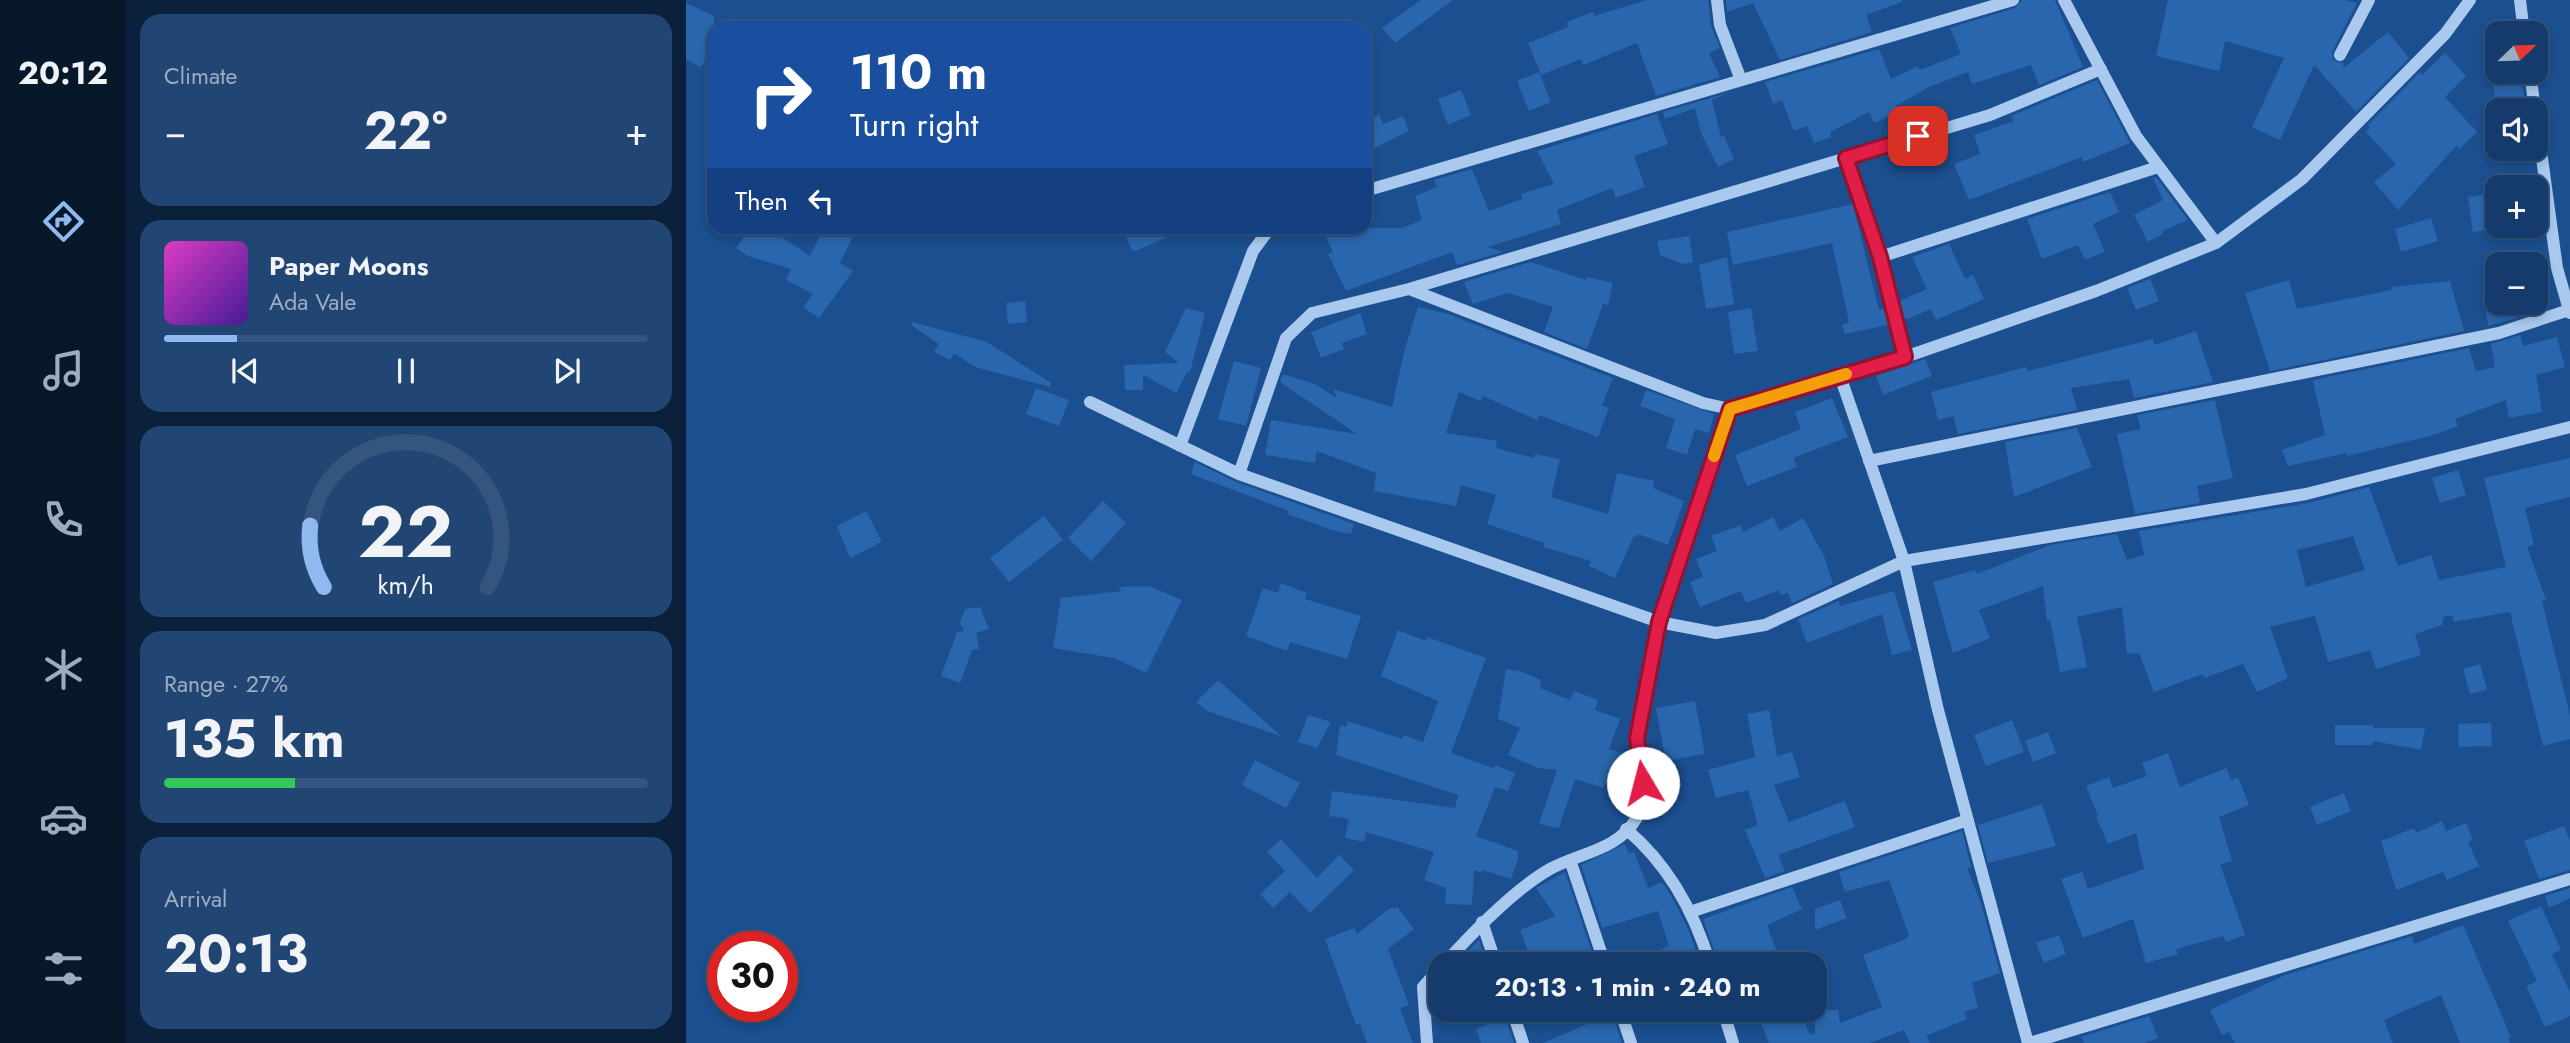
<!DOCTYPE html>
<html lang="en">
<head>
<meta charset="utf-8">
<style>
	body { margin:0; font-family:Jost,sans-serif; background:#214673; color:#f1f3f6; height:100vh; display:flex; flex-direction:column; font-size:26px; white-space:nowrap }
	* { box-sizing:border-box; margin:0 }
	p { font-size:23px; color:#9dadc1 }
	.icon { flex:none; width:38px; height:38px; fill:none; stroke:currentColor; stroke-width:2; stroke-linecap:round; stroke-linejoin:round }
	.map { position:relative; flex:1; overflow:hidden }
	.drawer { display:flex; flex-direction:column; gap:14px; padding:14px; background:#0b203b; width:560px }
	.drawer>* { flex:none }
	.hud { position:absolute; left:21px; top:21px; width:665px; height:214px; border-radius:21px; box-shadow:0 4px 10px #0003,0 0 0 2px #33557e; background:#1a4fa0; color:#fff; overflow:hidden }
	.needle { width:46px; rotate:67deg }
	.controls { position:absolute; left:1799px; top:21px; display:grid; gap:14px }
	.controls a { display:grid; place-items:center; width:63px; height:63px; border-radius:14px; background:#143b6b; box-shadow:0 4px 10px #0003,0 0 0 2px #33557e; font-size:35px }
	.speed { position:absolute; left:21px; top:931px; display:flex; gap:14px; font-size:35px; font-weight:700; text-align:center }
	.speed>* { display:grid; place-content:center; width:91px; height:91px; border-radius:50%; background:#143b6b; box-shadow:0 4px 10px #0003,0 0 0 2px #33557e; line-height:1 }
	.speed .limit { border:10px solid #d22; background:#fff; color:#111 }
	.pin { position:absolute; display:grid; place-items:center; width:60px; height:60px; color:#fff; margin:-30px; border-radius:14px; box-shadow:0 4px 10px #0006 }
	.me { position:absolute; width:77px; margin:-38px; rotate:352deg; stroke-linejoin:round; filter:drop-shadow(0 0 5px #0008) }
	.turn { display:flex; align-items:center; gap:24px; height:147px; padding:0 28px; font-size:32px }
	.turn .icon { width:91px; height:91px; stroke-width:2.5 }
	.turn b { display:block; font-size:49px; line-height:60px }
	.then { display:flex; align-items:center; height:66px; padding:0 28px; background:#0003; gap:14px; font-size:26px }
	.big { font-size:52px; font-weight:700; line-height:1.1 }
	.drawer .tile { flex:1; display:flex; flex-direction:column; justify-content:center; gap:10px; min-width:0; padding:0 24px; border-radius:21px; background:#214673 }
	.drawer .dial { align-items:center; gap:0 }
	.dial svg { height:182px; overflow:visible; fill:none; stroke:#33557e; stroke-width:7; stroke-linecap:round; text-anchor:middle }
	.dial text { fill:#f1f3f6; stroke:none }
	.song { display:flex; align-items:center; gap:21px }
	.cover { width:84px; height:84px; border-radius:10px; background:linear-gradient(135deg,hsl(310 70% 55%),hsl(260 70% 35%)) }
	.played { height:7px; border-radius:4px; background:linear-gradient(90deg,#90b9f0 15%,#33557e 15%) }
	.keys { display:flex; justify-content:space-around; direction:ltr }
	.heat { display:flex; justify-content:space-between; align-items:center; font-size:38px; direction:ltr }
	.charge { height:10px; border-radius:5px; background:linear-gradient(90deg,#34c759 27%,#33557e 0) }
	.trip { position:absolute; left:742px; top:952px; width:399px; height:70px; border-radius:21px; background:#143b6b; box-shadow:0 4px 10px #0003,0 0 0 2px #33557e; font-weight:700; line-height:70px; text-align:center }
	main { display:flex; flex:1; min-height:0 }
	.tab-bar { display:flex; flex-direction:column; width:126px; justify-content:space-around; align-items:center; background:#08182b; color:#9dadc1 }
	.tab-bar .icon { width:49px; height:49px }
	.tab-bar .selected { color:#90b9f0 }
	.tab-bar b { font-size:32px; color:#f1f3f6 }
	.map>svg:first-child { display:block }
</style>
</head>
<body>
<main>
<nav class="tab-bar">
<b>20:12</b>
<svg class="icon selected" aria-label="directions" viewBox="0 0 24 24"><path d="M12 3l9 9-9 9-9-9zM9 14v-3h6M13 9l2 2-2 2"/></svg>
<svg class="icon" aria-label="music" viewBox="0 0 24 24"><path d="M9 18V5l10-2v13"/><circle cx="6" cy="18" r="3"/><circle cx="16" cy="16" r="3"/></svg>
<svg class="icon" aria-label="phone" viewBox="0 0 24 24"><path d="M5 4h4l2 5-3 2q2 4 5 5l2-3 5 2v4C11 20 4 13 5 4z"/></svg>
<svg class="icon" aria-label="climate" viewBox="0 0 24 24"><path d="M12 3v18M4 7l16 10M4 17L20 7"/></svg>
<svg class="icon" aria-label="car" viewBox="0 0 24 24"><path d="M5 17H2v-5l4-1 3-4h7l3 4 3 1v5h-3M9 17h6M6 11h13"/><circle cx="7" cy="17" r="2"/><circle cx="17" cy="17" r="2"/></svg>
<svg class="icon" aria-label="filters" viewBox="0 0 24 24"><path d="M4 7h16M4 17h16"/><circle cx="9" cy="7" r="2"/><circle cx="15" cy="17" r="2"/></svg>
</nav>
<section class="drawer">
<div class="tile"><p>Climate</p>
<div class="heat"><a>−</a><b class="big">22°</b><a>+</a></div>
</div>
<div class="tile">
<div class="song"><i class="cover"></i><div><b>Paper Moons</b><p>Ada Vale</p></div></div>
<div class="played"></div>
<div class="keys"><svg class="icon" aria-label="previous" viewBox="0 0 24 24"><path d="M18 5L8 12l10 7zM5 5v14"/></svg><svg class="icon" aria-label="pause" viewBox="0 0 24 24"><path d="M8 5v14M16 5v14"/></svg><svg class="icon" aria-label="next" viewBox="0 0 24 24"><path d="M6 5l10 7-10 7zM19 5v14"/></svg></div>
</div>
<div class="tile dial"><svg viewBox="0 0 100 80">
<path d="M14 69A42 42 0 1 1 86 69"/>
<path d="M14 69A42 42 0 0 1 8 42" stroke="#90b9f0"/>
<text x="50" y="56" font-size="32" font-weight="700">22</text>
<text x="50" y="72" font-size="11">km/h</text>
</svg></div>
<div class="tile"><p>Range · 27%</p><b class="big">135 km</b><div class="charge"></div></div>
<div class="tile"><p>Arrival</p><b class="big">20:13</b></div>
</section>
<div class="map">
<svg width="1884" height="1043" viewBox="0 0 1884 1043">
	<rect width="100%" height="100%" fill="#1b4f8f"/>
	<!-- building -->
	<path fill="#2a66ad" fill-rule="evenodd" d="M 735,0 L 767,0 L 709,43 L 696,28 Z
		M 961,0 L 1022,0 L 1025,26 L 1034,48 L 1023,53 L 1034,77 L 970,96 L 951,43 L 897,65 L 895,59 L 855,75 L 842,43 L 882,27 L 881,22 L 907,12 L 908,16 Z
		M 1040,0 L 1216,0 L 1216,2 L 1180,15 L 1186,32 L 1094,60 L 1067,3 L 1041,12 Z
		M 1336,0 L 1369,0 L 1397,67 L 1353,85 L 1345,65 L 1286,84 L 1282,72 L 1243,87 L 1210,106 L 1212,112 L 1188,123 L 1183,112 L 1144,132 L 1145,137 L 1128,143 L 1121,126 L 1108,131 L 1096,100 L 1087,104 L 1079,82 L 1193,49 L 1205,79 L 1232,66 L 1234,70 L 1275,54 L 1264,28 L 1329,8 Z
		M 1482,0 L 1659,0 L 1671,3 L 1646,52 L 1647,60 L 1658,63 L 1656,69 L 1702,32 L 1723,58 L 1670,112 L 1628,65 L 1594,140 L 1566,127 L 1598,58 L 1539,41 L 1533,71 L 1470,56 Z
		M 0,3 L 28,16 L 28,45 L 15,67 L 0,59 Z
		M 1759,53 L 1780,76 L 1759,97 L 1791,132 L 1772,150 L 1771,145 L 1712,210 L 1688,182 L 1710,164 L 1680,132 L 1684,127 L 1682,125 L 1734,72 L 1736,75 Z
		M 853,72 L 865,102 L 843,111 L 831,81 Z
		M 1835,74 L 1838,97 L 1810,101 L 1806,78 Z
		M 1411,80 L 1444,143 L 1397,162 L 1396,157 L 1283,200 L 1268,164 L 1294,154 L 1288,135 L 1328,121 L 1325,116 Z
		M 775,90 L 785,115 L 762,125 L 752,99 Z
		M 1042,93 L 1026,100 L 1035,137 L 1038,135 L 1048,159 L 1032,167 L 1015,133 L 1009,108 L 979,119 L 977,112 Z
		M 971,114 L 982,144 L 948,156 L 959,187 L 930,198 L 926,188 L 871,210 L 875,224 L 802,247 L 817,252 L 771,265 L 766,252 L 660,291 L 642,254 L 647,252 L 636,228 L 716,228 L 736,220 L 729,196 L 751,187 L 748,180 L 786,169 L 803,211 L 836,199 L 835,194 L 868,184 L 851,151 Z
		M 693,115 L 697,124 L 717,116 L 723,131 L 679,153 L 679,122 Z
		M 1470,177 L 1502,220 L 1476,231 L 1477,234 L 1462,242 L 1448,215 L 1477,200 L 1467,178 Z
		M 1424,192 L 1433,212 L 1407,224 L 1419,252 L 1399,260 L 1392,245 L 1356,259 L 1341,219 Z
		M 1802,194 L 1807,229 L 1787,232 L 1782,197 Z
		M 1167,204 L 1193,310 L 1198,308 L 1202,325 L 1159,334 L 1156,325 L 1163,322 L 1146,243 L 1047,265 L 1041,232 Z
		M 1745,218 L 1752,241 L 1715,252 L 1709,229 Z
		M 64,228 L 82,228 L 124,256 L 138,228 L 171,228 L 154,263 L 167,271 L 133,318 L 117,307 L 127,294 L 100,280 L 105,269 L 62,256 L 50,248 Z
		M 436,228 L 502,228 L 447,252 Z
		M 1003,236 L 1007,262 L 996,264 L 974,255 L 971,241 Z
		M 1263,244 L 1279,279 L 1287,275 L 1298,299 L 1250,320 L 1245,309 L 1219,320 L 1214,301 L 1241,289 L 1226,257 Z
		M 1041,257 L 1048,304 L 1020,309 L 1013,265 Z
		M 845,262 L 900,280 L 901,277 L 927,283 L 922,305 L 917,304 L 901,349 L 858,332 L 867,307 L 822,293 L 787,304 L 778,282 Z
		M 1464,279 L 1473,301 L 1450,310 L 1441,288 Z
		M 1603,280 L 1611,309 L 1706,290 L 1705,287 L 1764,281 L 1778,331 L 1584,371 L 1559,293 Z
		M 339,301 L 341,322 L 322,324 L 320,303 Z
		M 1799,303 L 1826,303 L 1830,318 L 1802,326 Z
		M 732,307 L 762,314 L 927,378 L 916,405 L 923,408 L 912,437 L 853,415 L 851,420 L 797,396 L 795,401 L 773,392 L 760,433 L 811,441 L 810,448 L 848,458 L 849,454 L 874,459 L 865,497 L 922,514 L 931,473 L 968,481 L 967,488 L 998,501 L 982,545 L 952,534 L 951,537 L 948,536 L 929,578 L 903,566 L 905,561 L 857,547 L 858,543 L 801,524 L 810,495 L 775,485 L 770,506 L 688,491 L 690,473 L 631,451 L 629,463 L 579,455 L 585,420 L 671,434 L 594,382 L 597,374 L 629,384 L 651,398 L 647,389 L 706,407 L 719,348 Z
		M 500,308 L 519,313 L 504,372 L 502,371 L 490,393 L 457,375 L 457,390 L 439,390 L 438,365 L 493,363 L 479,352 Z
		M 1065,308 L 1072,351 L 1048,354 L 1042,312 Z
		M 674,313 L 681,334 L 656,343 L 658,349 L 635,358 L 625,332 Z
		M 226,322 L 301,342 L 365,383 L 364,387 L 289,367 L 268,353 L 264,360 L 248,352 L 253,344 L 225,325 Z
		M 1510,331 L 1527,382 L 1448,398 L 1443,379 L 1385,388 L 1391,410 L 1272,434 L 1267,416 L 1252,420 L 1245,392 L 1340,367 L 1342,371 L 1467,339 L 1468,345 Z
		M 1834,335 L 1837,346 L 1871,337 L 1879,367 L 1850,375 L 1856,412 L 1823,418 L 1820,400 L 1769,419 L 1772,426 L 1744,436 L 1661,456 L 1661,453 L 1602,466 L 1596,450 L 1639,435 L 1627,380 L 1783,348 L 1790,371 L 1809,367 L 1805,344 Z
		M 1239,359 L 1246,376 L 1197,395 L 1190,376 Z
		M 548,361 L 575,368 L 560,426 L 532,419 Z
		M 350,388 L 383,400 L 373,426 L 340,414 Z
		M 960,390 L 1028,414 L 1023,433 L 1009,429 L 1001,455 L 980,448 L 989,419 L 954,406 Z
		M 1146,398 L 1162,437 L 1107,458 L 1111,467 L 1061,486 L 1049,455 L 1115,429 L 1109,412 Z
		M 1529,400 L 1547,478 L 1511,486 L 1514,503 L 1449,514 L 1431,434 L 1455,429 L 1451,415 Z
		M 1391,428 L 1406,467 L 1328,497 L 1319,442 Z
		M 1884,458 L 1884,497 L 1839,508 L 1848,545 L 1841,547 L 1860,600 L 1856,601 L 1884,716 L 1884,739 L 1857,746 L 1824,612 L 1767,622 L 1767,616 L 1758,616 L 1756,625 L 1729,634 L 1735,655 L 1690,669 L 1684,650 L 1642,662 L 1629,616 L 1584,627 L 1602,678 L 1571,692 L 1557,664 L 1518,678 L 1517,674 L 1468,692 L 1453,653 L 1441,654 L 1436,607 L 1391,617 L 1401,667 L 1374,672 L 1364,620 L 1361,621 L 1357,586 L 1293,610 L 1304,638 L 1267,653 L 1247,582 L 1289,570 L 1291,574 L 1364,545 L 1431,534 L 1441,560 L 1458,555 L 1453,531 L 1622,503 L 1683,487 L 1712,566 L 1745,555 L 1753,580 L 1820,567 L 1798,478 ZM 1667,536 L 1679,570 L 1620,587 L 1611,550 Z
		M 509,462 L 550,482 L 668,524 L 665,534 L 645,530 L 602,514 L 603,511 L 505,474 Z
		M 1772,470 L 1780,495 L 1754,503 L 1746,478 Z
		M 417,501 L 440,523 L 405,561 L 382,538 Z
		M 180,511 L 196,542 L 164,558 L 151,526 Z
		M 358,516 L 377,540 L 323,582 L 304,558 Z
		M 1087,517 L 1094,531 L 1117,518 L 1138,556 L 1147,584 L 1106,603 L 1102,593 L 1094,595 L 1093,590 L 1060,603 L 1055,591 L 1014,607 L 1004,582 L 1017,577 L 1010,559 L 1031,551 L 1025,536 L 1055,525 L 1057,532 Z
		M 595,583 L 621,593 L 619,599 L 675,616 L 661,659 L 604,642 L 601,651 L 560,636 L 577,588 L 592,593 Z
		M 463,586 L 496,600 L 460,673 L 428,658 L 367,648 L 375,598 L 436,591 L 432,587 Z
		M 1208,591 L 1226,650 L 1206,655 L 1196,614 L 1121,643 L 1112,619 L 1153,601 L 1154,606 Z
		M 294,607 L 303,629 L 290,633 L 293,649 L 286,650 L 274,683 L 255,676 L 271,632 L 278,631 L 274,623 L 279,609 Z
		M 712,630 L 740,641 L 741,637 L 800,658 L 765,753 L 807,768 L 809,765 L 829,773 L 822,791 L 809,787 L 790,836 L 832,851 L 832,859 L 825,879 L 797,870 L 795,873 L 788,870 L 786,905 L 759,904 L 760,888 L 738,880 L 748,852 L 680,832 L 678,842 L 659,838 L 663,819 L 643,816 L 646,791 L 769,808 L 772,795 L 650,755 L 654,725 L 660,727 L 662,721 L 716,739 L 718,735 L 737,742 L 752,701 L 695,676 Z
		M 1794,664 L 1801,690 L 1784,694 L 1777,669 Z
		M 820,669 L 834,671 L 855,680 L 854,688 L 884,700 L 888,691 L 912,700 L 909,710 L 934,719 L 923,749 L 943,756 L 945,771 L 940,788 L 920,782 L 917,788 L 889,779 L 873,828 L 853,824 L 871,770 L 852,768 L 822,755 L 834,728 L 812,719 Z
		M 532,680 L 595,736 L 521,711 L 510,702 Z
		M 1009,701 L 1019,754 L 980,761 L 970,708 Z
		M 1083,710 L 1091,756 L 1106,752 L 1114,777 L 1088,785 L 1103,822 L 1159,801 L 1169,827 L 1092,855 L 1099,871 L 1079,878 L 1059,830 L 1072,825 L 1062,790 L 1030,798 L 1022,770 L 1069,757 L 1061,714 Z
		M 622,715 L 645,722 L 631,748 L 612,742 Z
		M 1326,720 L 1338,752 L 1300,766 L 1288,735 Z
		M 1805,723 L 1806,746 L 1773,747 L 1772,724 Z
		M 1649,725 L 1687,725 L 1687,728 L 1739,728 L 1735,750 L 1687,741 L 1687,745 L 1649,745 Z
		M 1362,732 L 1370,753 L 1347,762 L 1339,741 Z
		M 1482,753 L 1494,787 L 1540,768 L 1545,780 L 1552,777 L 1563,805 L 1533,817 L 1546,861 L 1534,864 L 1559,935 L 1540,942 L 1537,936 L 1490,949 L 1492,954 L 1460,963 L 1447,919 L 1397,938 L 1375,879 L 1396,872 L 1402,889 L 1458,869 L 1450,833 L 1422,844 L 1410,817 L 1412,816 L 1400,786 L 1423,777 L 1427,788 L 1461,776 L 1456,763 Z
		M 569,760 L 614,783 L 600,808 L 556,785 Z
		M 1658,793 L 1665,811 L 1631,825 L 1624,807 Z
		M 1356,804 L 1370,846 L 1302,863 L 1292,825 Z
		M 1756,821 L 1760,831 L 1780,823 L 1787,840 L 1782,842 L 1793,866 L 1761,880 L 1757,872 L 1710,890 L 1695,841 L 1728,828 L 1730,833 Z
		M 1878,826 L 1884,841 L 1884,870 L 1853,879 L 1838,841 Z
		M 1276,831 L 1285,867 L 1281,868 L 1295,903 L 1314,973 L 1286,983 L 1292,1008 L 1278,1012 L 1281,1019 L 1240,1036 L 1244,1043 L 1224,1043 L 1218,1030 L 1184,1043 L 1083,1043 L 1070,1010 L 1114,1010 L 1124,1035 L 1129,1033 L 1129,1010 L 1152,1010 L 1154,1023 L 1196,1007 L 1177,955 L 1220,939 L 1223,935 L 1203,880 L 1159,892 L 1153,872 Z
		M 595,839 L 631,878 L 653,855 L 668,870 L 624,913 L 604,892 L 587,908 L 574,894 L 599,871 L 581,852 Z
		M 939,844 L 943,853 L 948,852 L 962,888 L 976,882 L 985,895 L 1002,929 L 1015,964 L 940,964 L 983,946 L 972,911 L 916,928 L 895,865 Z
		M 879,872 L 910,964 L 847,964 L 834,930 L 869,916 L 850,888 Z
		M 1106,887 L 1116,909 L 1081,925 L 1094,960 L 1083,964 L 1033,964 L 1017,919 Z
		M 1884,888 L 1884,898 L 1863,908 L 1859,896 Z
		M 1154,900 L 1161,918 L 1129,930 L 1129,909 Z
		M 1855,906 L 1875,950 L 1866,954 L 1884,992 L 1884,1016 L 1859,1027 L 1840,986 L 1851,981 L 1822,921 Z
		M 704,908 L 712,908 L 728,929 L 702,949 L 723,1005 L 714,1008 L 727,1043 L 681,1043 L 674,1024 L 670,1025 L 639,939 L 668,928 L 671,934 Z
		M 1777,925 L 1825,1037 L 1822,1038 L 1824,1043 L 1774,1043 L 1755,995 L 1698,1020 L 1707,1043 L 1549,1043 L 1543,1032 L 1536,1035 L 1524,1010 L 1599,975 L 1726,936 L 1728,944 Z
		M 1373,935 L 1380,954 L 1358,963 L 1350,943 Z
		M 793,940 L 800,963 L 786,964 L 781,952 Z
		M 901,1010 L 925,1010 L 936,1043 L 857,1043 L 906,1022 Z
		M 1463,1016 L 1472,1038 L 1459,1043 L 1398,1043 L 1395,1037 Z
		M 819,1017 L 828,1043 L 795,1043 L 790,1029 Z"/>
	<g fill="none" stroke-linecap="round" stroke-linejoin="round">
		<!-- minor -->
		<path stroke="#a9c9ee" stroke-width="12" d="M 1031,0 L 1034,25 L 1055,80
			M 1378,0 L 1450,136 L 1530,243
			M 1834,0 L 1838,33
			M 1654,55 L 1683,0
			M 1844,72 L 1849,110
			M 1850,114 L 1871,268 L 1884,313
			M 1161,158 L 1194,257 L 1219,357
			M 679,191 L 1327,0
			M 1194,257 L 1472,167
			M 723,289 L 1017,403 L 1044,409 L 1219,357 L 1410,291 L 1530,243 L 1616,179 L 1759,34 L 1784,0
			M 1154,376 L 1218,561 L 1252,710 L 1342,1043
			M 404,402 L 553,474 L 973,622 L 1030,633 L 1079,625 L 1218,561 L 1620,494 L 1884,427
			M 494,446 L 567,251 L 584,228
			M 1183,461 L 1813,333 L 1883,310
			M 553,474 L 600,338 L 626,313 L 723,289 L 1304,115 L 1415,69
			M 940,829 C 983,865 1008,911 1024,964
			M 884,860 L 919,964
			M 1004,912 L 1282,820
			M 796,922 L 810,964
			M 758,964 C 787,932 827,890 864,869 C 893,853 932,850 950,819 C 965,794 948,760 951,735 C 964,623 1009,515 1044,409
			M 826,1010 L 837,1043
			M 934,1010 L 945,1043
			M 1037,1010 L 1047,1043
			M 741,1043 L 737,987 L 754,968
			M 1344,1043 L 1884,879"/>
	</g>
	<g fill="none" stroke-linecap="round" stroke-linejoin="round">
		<defs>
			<path id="route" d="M 957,783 L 951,738 L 973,622 L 1044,409 L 1219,357 L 1194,257 L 1160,158 L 1232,136"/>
		</defs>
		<!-- route casing -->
		<use href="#route" stroke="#92132f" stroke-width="18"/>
		<!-- route -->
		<use href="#route" stroke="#e11d48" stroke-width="12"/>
		<!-- slow -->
		<path stroke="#f59e0b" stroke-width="12" d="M 1028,456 L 1044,409 L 1160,374"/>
	</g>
</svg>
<div class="controls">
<a><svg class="needle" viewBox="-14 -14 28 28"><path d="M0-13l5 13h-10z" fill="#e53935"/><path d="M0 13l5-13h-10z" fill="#9dadc1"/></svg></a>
<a><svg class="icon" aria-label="sound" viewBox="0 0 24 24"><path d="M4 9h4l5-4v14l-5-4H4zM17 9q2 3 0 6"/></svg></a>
<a>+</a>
<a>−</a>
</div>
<div class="speed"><div class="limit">30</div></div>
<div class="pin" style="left:1232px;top:136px;background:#d93025"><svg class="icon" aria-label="arrive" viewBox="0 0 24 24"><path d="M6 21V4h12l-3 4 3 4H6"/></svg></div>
<svg class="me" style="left:957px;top:783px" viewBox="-20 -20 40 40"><circle r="19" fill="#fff"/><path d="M0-13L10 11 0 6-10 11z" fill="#e11d48"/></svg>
<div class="trip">20:13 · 1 min · 240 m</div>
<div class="hud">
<div class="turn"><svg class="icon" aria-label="right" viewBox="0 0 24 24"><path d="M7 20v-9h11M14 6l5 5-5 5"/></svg><div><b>110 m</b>Turn right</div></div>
<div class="then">Then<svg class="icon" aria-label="left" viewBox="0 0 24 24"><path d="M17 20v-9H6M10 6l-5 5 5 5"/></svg></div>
</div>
</div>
</main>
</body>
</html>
